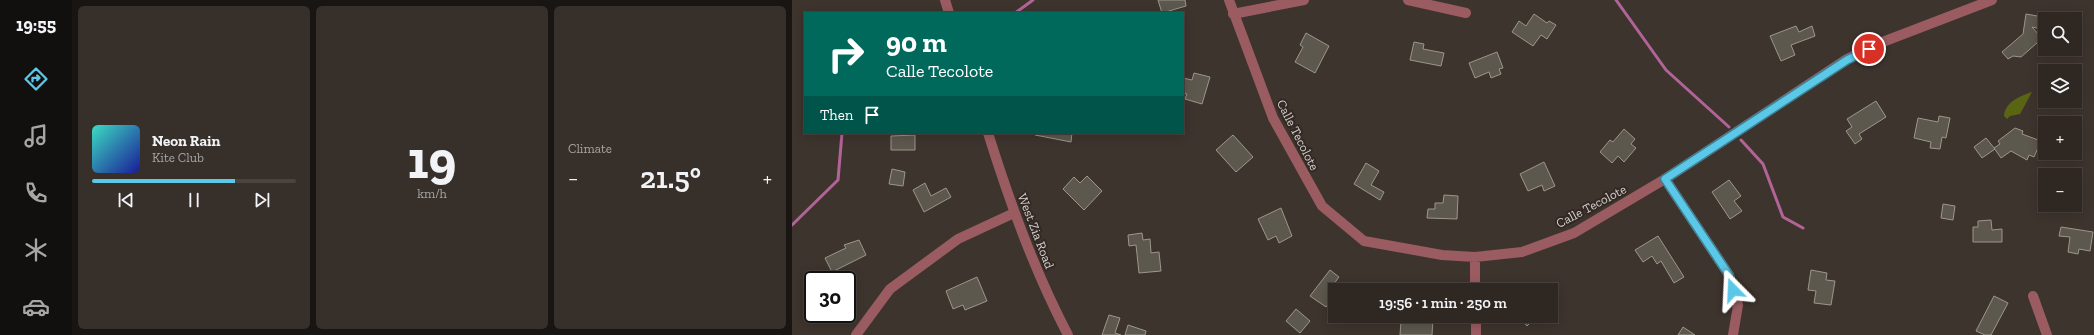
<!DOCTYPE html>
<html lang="en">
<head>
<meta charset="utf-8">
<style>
	body { margin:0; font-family:"Zilla Slab",serif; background:#362f2a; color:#f1f3f6; height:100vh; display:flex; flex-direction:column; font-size:15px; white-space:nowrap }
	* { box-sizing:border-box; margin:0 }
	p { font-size:13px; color:#a7a5a5 }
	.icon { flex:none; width:22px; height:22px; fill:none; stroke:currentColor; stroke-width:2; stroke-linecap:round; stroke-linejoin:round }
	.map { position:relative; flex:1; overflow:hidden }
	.sheet { display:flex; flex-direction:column; gap:6px; padding:6px; background:#191513; width:720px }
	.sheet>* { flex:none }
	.banner { position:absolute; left:12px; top:12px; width:380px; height:122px; border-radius:0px; box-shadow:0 2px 10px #0003,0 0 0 1px #494440; background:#00695c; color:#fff; overflow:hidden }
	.controls { position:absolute; left:1246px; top:12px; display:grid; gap:8px }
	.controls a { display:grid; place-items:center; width:44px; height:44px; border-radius:0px; background:#2e2722; box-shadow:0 2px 10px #0003,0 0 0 1px #494440; font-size:20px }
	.speed { position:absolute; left:12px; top:271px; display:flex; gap:8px; font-size:20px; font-weight:700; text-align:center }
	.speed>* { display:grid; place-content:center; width:52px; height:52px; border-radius:50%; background:#2e2722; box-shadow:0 2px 10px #0003,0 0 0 1px #494440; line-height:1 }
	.speed .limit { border:2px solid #111; border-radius:6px; background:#fff; color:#111 }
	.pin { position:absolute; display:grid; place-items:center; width:34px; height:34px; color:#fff; margin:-17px; border:2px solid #fff; border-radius:50%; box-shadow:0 1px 4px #0007 }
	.me { position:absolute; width:44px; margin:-22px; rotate:339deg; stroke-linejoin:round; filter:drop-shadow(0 0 3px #0008) }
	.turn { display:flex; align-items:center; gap:14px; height:84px; padding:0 16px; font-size:18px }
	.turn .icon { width:52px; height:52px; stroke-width:2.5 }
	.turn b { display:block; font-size:28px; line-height:34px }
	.then { display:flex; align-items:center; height:38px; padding:0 16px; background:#0003; gap:8px; font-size:15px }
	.big { font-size:30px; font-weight:600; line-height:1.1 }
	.sheet .card { flex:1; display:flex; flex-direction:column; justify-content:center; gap:6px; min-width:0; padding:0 14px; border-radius:6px; background:#362f2a }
	.sheet .dial { align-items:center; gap:0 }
	.dial b { font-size:52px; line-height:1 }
	.song { display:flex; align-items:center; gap:12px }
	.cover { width:48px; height:48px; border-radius:6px; background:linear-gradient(135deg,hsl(170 70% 55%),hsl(240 70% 35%)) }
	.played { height:4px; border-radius:2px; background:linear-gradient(90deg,#5bc8e7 70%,#494440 70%) }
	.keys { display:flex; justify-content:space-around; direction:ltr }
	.heat { display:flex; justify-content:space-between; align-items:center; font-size:22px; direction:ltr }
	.sheet .tiles { flex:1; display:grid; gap:6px; grid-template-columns:repeat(3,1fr) }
	.trip { position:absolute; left:536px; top:283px; width:230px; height:40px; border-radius:0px; background:#2e2722; box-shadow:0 2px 10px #0003,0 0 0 1px #494440; font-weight:600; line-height:40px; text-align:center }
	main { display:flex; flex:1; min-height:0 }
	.tabs { display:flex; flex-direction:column; width:72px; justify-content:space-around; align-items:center; background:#12100e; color:#a7a5a5 }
	.tabs .icon { width:28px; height:28px }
	.tabs .on { color:#5bc8e7 }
	.tabs b { font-size:18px; color:#f1f3f6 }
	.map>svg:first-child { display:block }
</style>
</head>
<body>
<main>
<nav class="tabs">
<b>19:55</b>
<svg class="icon on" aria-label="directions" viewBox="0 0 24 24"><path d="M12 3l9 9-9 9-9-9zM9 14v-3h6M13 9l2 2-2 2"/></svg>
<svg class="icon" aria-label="music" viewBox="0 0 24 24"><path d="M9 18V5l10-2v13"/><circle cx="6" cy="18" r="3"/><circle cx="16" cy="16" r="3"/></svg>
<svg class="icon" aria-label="phone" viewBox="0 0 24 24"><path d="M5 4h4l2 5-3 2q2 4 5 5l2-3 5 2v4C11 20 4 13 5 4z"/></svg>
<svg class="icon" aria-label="climate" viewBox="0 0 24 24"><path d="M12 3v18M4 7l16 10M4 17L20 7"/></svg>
<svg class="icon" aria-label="car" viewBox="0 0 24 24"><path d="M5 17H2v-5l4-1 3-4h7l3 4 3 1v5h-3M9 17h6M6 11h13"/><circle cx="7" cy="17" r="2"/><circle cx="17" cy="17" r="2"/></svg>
</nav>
<section class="sheet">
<div class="tiles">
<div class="card">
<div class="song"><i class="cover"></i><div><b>Neon Rain</b><p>Kite Club</p></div></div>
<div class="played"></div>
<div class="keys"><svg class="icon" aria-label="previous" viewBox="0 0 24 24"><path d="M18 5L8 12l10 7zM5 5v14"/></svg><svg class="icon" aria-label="pause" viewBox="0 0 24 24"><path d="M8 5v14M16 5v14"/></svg><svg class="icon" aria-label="next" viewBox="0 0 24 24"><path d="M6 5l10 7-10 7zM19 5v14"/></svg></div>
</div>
<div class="card dial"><b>19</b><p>km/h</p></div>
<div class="card"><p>Climate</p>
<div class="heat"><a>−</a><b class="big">21.5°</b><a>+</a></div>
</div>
</div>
</section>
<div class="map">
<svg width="1302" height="335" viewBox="0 0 1302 335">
	<rect width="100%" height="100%" fill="#3e342e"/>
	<!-- green -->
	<path fill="#5a6514" d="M 1240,92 L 1228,114 L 1218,116 L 1215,119 L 1212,116 C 1213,102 1228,96 1240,92 Z"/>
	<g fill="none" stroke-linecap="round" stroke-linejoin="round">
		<!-- stream -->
		<path stroke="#b26498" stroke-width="3" d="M 824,0 L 874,70 L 937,127
			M 223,13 L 241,0
			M 949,140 L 971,164 L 991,217 L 1011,228
			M 0,225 L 46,180 L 50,133"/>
	</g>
	<!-- building -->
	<path fill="#5d584e" stroke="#9c968b" d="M 366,0 L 393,0 L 394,6 L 370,13 Z
		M 742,14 L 755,23 L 757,21 L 764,25 L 755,39 L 749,35 L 741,46 L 720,32 L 727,21 L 734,26 Z
		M 1234,14 L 1251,17 L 1249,29 L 1240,27 L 1247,35 L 1246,42 L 1229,57 L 1221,56 L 1216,59 L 1210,52 L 1231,34 Z
		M 1004,26 L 1007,32 L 1020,26 L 1023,36 L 999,45 L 1003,55 L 989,61 L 978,36 Z
		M 514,33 L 537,46 L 523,73 L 503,62 L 511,47 L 508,45 Z
		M 622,42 L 632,44 L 631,49 L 652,53 L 649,66 L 618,60 Z
		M 705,52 L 711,68 L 707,69 L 709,74 L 699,78 L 697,72 L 683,78 L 677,63 Z
		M 402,73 L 418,77 L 410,104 L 393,99 L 395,94 L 391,93 L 391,78 L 400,80 Z
		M 1084,101 L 1094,117 L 1067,134 L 1070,139 L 1063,144 L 1054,131 L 1060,127 L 1055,119 Z
		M 1147,116 L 1158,118 L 1154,138 L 1150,137 L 1148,149 L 1138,148 L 1139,142 L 1122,138 L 1126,118 L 1146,122 Z
		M 1223,128 L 1231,131 L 1230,134 L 1249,141 L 1242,157 L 1237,155 L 1235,160 L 1219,151 L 1209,158 L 1202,148 L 1208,144 L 1206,141 Z
		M 832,129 L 843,139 L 839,144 L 844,148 L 832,162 L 826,156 L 820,163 L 808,152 L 818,140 L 821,142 Z
		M 244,133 L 280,133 L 279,142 L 243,135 Z
		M 123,135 L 123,150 L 99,150 L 99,136 Z
		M 441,135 L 461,157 L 444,172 L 424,150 Z
		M 1194,138 L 1203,149 L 1190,158 L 1182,147 Z
		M 752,162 L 763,186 L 752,191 L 750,185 L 736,191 L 728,174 Z
		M 574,163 L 587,171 L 579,185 L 592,192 L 588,200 L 562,184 Z
		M 100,169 L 113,172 L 111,186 L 97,184 Z
		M 295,176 L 310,191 L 292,210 L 271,189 L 282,177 L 288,183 Z
		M 937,180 L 949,196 L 942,201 L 950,211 L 938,219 L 920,192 Z
		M 133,183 L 139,196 L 154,188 L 159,197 L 132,212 L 121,190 Z
		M 652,195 L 666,196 L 665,219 L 635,218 L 636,209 L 643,209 L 643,203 L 651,203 Z
		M 1151,204 L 1163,206 L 1161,220 L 1149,218 Z
		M 489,208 L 500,236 L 487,243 L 484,236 L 476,240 L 466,219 Z
		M 1199,220 L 1200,230 L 1210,229 L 1210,242 L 1181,242 L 1181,227 L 1186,227 L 1186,221 Z
		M 1269,227 L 1301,232 L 1298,251 L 1287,249 L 1286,254 L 1276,252 L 1278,237 L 1267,236 Z
		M 350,233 L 351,240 L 358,239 L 359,253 L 367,252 L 369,271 L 347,273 L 344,245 L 337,246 L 336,235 Z
		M 866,236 L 892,277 L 882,283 L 869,261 L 865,264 L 860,256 L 851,262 L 843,250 Z
		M 67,240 L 74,255 L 40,272 L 33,258 L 54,248 L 52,245 Z
		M 538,270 L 547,277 L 541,285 L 546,289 L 549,284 L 558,290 L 543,290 L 543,303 L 539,300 L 534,307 L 518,296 Z
		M 1019,270 L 1035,273 L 1034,280 L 1043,281 L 1039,305 L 1022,303 L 1024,291 L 1016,290 Z
		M 185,277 L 195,301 L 173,310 L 171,305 L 161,309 L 154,291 Z
		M 737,284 L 743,290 L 730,290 Z
		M 1202,296 L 1216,303 L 1199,335 L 1193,335 L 1184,331 Z
		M 504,309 L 518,321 L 508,333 L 494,321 Z
		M 317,315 L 328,318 L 323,333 L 329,335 L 310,335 Z
		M 726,316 L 745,316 L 735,326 Z
		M 629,318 L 641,319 L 640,335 L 608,335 L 609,321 L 629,322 Z
		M 336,325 L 354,331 L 353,335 L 333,335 Z
		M 891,327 L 903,335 L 886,335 Z"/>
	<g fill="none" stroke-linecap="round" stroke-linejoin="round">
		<!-- minor -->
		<path stroke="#9a5c61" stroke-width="10" d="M 153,0 L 157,13
			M 437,0 L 481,118 L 530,206 L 572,241 L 650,255 L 683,257 L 730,252 L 782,233 L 873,179 L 1055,59 L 1088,43 L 1200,0
			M 616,0 L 674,13
			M 441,14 L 512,0
			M 196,133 C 218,203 242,270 276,335
			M 873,179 L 937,275 L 946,305 L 941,335
			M 683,257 L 683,290
			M 1241,296 L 1255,335
			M 684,316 L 684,335
			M 64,335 L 98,289 L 166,239 L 222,213"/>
	</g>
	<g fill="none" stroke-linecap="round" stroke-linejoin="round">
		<defs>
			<path id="route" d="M 941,290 L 937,275 L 873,179 L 1055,60 L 1077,49"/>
		</defs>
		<!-- route casing -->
		<use href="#route" stroke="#3b8296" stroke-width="10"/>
		<!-- route -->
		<use href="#route" stroke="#5bc8e7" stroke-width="7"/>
	</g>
	<g text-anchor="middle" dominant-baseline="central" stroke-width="4" stroke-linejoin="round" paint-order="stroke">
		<!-- street labels -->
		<g font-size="13" fill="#d6d0cd" stroke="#332924">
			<text transform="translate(506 135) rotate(63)">Calle Tecolote</text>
			<text transform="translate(799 206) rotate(-28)">Calle Tecolote</text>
			<text transform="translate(244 231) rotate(69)">West Zia Road</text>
		</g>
	</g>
</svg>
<div class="controls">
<a><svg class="icon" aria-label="search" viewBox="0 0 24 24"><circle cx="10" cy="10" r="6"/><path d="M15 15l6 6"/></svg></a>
<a><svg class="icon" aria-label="layers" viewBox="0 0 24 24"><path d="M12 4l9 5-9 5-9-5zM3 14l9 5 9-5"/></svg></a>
<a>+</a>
<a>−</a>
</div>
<div class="speed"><div class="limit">30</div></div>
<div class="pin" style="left:1077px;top:49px;background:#d93025"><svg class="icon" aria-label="arrive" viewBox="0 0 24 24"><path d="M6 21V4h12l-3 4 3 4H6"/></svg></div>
<svg class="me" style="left:941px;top:290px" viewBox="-20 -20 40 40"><path d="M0-17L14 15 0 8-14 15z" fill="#5bc8e7" stroke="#fff" stroke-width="4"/></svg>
<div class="trip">19:56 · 1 min · 250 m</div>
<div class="banner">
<div class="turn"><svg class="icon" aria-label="right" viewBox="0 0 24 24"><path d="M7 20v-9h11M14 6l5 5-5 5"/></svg><div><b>90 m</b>Calle Tecolote</div></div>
<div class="then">Then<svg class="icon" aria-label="arrive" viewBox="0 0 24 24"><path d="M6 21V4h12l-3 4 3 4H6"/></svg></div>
</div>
</div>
</main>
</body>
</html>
